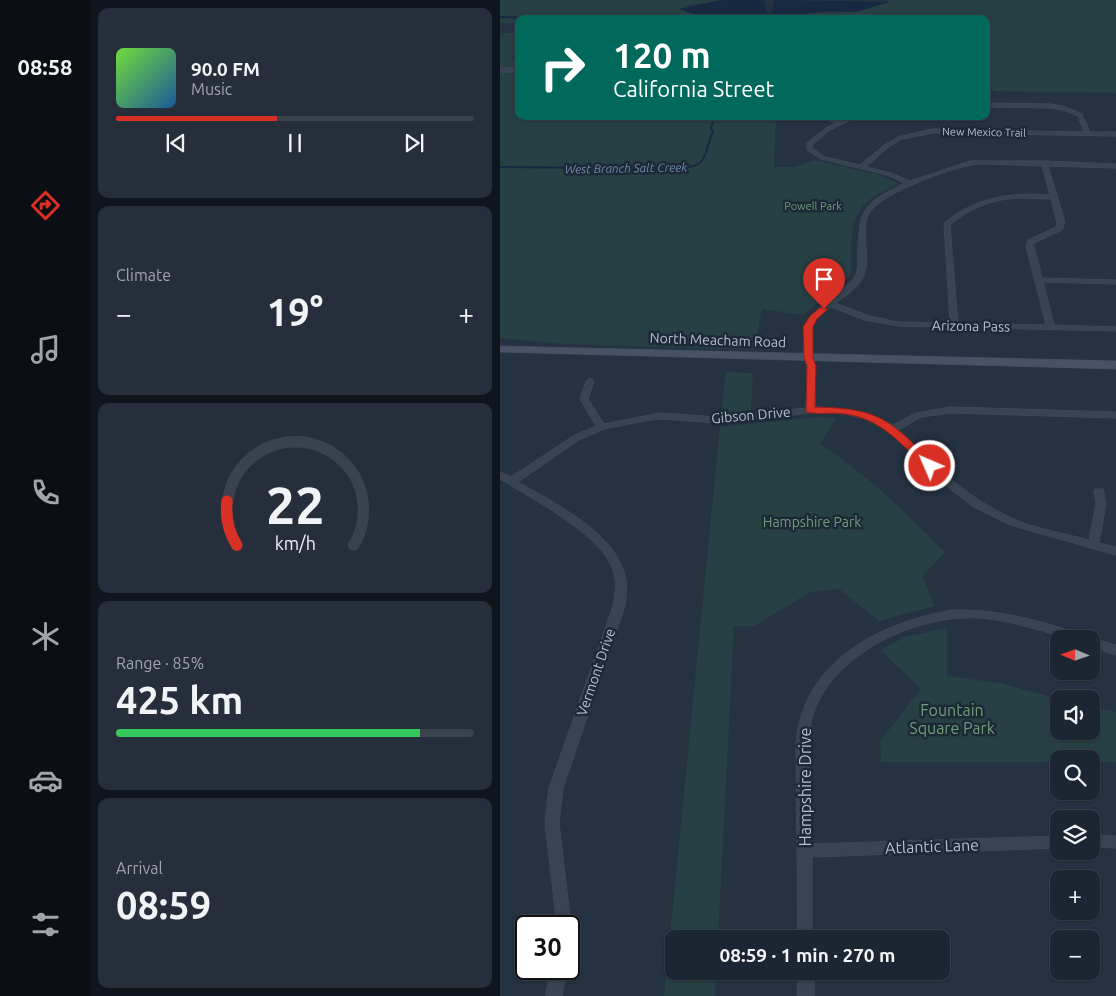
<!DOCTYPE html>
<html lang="en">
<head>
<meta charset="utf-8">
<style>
	body { margin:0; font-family:Ubuntu,sans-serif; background:#252e3a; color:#f1f3f6; height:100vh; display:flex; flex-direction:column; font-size:19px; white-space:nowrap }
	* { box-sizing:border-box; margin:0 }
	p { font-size:16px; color:#a0a5ac }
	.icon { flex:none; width:28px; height:28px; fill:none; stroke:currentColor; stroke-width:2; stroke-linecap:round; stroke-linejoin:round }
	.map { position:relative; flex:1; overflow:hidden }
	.side { display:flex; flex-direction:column; gap:8px; padding:8px; background:#0f151c; width:410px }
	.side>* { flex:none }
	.banner { position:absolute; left:15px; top:15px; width:475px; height:105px; border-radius:10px; box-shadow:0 1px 4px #0004,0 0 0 1px #3a434d; background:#00695c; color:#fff; overflow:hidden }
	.needle { width:32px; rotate:272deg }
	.tools { position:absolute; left:550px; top:630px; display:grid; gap:10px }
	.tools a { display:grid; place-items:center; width:50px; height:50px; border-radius:10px; background:#1c2632; box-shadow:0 1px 4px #0004,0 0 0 1px #3a434d; font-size:25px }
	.speed { position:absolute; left:15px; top:915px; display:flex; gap:10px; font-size:25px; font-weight:700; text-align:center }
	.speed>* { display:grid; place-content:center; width:65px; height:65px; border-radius:50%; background:#1c2632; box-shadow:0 1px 4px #0004,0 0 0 1px #3a434d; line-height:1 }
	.speed .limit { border:2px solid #111; border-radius:8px; background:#fff; color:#111 }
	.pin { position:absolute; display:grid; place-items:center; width:42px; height:42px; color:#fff; margin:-51px -21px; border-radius:50% 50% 50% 0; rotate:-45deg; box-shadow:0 0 5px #0007 }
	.pin .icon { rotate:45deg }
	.me { position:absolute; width:55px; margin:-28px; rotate:315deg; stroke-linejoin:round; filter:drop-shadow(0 0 4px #0008) }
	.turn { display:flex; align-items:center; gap:18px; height:105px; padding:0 15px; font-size:22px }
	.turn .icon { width:65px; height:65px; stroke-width:2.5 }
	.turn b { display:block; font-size:35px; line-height:42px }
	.big { font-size:38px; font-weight:700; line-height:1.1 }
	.side .widget { flex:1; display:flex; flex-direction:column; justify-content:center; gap:8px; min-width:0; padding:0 18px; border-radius:10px; background:#252e3a }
	.side .dial { align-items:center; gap:0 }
	.dial svg { height:130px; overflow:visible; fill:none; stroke:#3a434d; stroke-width:7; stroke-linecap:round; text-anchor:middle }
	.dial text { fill:#f1f3f6; stroke:none }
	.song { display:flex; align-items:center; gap:15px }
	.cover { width:60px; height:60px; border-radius:8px; background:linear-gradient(135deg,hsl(100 70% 55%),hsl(210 70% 35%)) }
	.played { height:5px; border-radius:2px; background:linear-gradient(90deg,#d93025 45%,#3a434d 45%) }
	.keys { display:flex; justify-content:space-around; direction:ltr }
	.heat { display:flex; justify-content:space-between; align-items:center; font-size:28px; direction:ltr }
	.charge { height:8px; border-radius:4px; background:linear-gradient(90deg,#34c759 85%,#3a434d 0) }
	.trip { position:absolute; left:165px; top:930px; width:285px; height:50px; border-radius:10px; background:#1c2632; box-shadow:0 1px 4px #0004,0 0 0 1px #3a434d; font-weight:700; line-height:50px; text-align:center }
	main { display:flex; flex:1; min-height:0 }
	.dock { display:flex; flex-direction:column; width:90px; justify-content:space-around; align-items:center; background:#0b0f14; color:#a0a5ac }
	.dock .icon { width:35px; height:35px }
	.dock .current { color:#d93025 }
	.dock b { font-size:22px; color:#f1f3f6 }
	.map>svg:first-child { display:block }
</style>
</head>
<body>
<main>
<nav class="dock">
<b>08:58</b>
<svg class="icon current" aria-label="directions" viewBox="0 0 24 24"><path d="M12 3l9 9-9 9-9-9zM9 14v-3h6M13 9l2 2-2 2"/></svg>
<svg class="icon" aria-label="music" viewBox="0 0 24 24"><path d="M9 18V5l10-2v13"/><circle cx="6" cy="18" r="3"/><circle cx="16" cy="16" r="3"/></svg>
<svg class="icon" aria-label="phone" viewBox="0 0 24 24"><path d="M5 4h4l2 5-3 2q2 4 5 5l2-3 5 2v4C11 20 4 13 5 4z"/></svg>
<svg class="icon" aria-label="climate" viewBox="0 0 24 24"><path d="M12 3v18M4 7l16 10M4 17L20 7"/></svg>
<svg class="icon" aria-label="car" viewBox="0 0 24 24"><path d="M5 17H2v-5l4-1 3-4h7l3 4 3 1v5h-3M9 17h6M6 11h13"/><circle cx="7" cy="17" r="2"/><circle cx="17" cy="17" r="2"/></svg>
<svg class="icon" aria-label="filters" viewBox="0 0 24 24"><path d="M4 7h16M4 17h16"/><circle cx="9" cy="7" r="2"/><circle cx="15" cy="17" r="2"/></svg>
</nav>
<section class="side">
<div class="widget">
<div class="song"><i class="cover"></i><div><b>90.0 FM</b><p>Music</p></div></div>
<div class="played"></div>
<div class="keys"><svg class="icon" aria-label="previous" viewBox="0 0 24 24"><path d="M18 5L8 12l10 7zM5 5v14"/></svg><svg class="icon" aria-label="pause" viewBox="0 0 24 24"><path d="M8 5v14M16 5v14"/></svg><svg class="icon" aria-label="next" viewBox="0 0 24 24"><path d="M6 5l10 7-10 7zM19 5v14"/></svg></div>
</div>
<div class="widget"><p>Climate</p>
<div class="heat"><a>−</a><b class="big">19°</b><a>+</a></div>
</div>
<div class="widget dial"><svg viewBox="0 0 100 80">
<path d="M14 69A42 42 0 1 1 86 69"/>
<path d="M14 69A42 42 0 0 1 8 42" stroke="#d93025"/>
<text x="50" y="56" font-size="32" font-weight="700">22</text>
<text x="50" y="72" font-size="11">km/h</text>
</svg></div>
<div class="widget"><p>Range · 85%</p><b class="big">425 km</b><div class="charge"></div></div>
<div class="widget"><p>Arrival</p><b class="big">08:59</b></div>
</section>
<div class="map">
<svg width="616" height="996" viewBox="0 0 616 996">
	<rect width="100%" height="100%" fill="#253242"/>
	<!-- green -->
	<path fill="#274043" d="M 0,0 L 221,0 L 212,3 L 188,5 L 187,12 L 193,14 L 193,19 L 19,19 L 19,23 L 0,23 Z
		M 386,0 L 616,0 L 616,93 L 486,91 L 486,19 L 295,19 C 318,9 332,14 354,12 C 366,11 378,4 389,1 Z
		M 19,26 L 19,55 L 12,56 L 14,62 L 19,62 L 19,116 L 276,116 L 274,167 L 293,167 L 315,160 L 379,175 L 399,184 C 348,205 352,222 351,271 L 349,277 L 303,315 L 262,309 L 254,350 L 64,344 L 0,338 L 0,33 L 13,33 Z
		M 226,372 L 253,373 L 251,410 L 221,414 Z
		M 316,417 L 336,418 L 320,444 C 367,474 406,513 445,552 L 423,576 L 434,606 L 379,621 L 339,589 L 310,592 L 255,626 L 234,626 L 218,939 L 174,939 L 174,971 L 216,971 L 215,996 L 164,996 L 220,427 Z
		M 447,628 L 447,676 L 499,683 L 559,699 L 559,731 L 591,731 L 591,707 L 616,712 L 616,762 L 591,762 L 591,759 L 559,759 L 559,762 L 381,762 L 380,741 L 421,689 L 380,650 L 405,637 Z"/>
	<!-- water -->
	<path fill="#172941" d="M 221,0 L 264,0 L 268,15 L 272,12 L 274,1 L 276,0 L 390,2 L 355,12 L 324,11 L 308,13 L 295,19 L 193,19 L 193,14 L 179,9 Z"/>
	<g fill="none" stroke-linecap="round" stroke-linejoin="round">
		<!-- stream -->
		<path stroke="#172941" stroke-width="2" d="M 0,17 L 97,19
			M 0,167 L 178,169 C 211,165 201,158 213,132 L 211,128 L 215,116"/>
		<defs>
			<path id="street" d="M 0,68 L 19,68 L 19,72 L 0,72 Z
				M 486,103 L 551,104 L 566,107 L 582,114 L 590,132 L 616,132 L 616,136 L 433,133 L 402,139 L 387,148 L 366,167 L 391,173 L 410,181 L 470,161 L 544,161 L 616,164 L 616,168 L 548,166 L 565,222 L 562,230 L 534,243 L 534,246 L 542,278 L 616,280 L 616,284 L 543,282 L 554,325 L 616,327 L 616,331 L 398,326 L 365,320 L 331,307 L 316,319 L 312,327 L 312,358 L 315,366 L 315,407 C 344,408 366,411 393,425 L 416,413 L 451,407 L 616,412 L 616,418 L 451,413 L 421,417 L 399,430 C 436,467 466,498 516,520 C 537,529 567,534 589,540 L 596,504 L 594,491 L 595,489 L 603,489 L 606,504 L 599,543 L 616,547 L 616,555 L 510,525 L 472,506 L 440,481 L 390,431 L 370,420 L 345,414 L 310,413 L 218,423 L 160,419 L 144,421 L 104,429 L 79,440 L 18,482 C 53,502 112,531 124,572 C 128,583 126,595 125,606 L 63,788 L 59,823 L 71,926 L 69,931 L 69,926 L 57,926 L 45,823 L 49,788 L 113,606 C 116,592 117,578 111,565 C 96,532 31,498 0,479 L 0,472 L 11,477 L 73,436 L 96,426 L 80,399 L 86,381 L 90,378 L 94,381 L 88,399 L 104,424 L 160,413 L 218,417 L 306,408 L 307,366 L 304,358 L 304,327 L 310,316 L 352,281 C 358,273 358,265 358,255 C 359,208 362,204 405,183 L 387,175 L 321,159 L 307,150 L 307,143 L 326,128 L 336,123 L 317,116 L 327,116 L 341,121 L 351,116 L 359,116 L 330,130 L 312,145 L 312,148 L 325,157 L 360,165 L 383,146 L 398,137 L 433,129 L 584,132 L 578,116 L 563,110 L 551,108 L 486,107 ZM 486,164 L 542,166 L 550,195 C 510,192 476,197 444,223 L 450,323 L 398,322 L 370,316 L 335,303 C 345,296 358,288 363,277 C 373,257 358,231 370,212 C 382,193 449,169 471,165 C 475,164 481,164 486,164 ZM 521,198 L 551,199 L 557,222 L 556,227 L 528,240 L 526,246 L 546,325 L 458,323 L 450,225 C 470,208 495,198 521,198 Z
				M 453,610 C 501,609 541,621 586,636 L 588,639 L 591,638 L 616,645 L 616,655 L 591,647 L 591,639 C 584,639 576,640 568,639 C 560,638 551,633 543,631 C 522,625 501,620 480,618 C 415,614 323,656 310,727 C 306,749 310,772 311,795 C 311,811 311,828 312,844 L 559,836 L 559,848 L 312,857 L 312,939 L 298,939 L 296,745 C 301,662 380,622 453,610 Z
				M 591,835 L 616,836 L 616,848 L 591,847 Z
				M 51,969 L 66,969 L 62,996 L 46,996 Z
				M 298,971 L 314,971 L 314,996 L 298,996 Z"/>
			<path id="secondary" d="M 0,346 L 616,361 L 616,369 L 0,352 Z"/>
		</defs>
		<!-- street casing -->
		<use href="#street" stroke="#434d5b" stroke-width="1"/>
		<!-- secondary casing -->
		<use href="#secondary" stroke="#434d5b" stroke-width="1"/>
		<!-- street -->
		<use href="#street" fill="#394452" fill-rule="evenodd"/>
		<!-- secondary -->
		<use href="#secondary" fill="#475365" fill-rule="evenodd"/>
	</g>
	<!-- route -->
	<path fill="#d93025" stroke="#8d1f18" d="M 321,307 L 328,309 L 317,319 L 313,327 L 313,358 L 316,366 L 315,407 C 380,408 390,420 434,464 L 434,469 L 426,469 C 402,444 381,419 345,414 C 332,412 319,415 306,412 L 307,366 L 304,358 L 303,327 L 310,316 Z"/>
	<g text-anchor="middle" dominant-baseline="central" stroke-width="5" stroke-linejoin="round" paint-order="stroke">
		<!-- far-street labels -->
		<g font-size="11" fill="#b6bfcc" stroke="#1e2937">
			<text transform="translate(484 132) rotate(1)">New Mexico Trail</text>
		</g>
		<!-- far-park labels -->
		<g font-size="11" fill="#6d9e78" stroke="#1e2937">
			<text x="313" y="206">Powell Park</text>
		</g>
		<!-- far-water labels -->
		<g font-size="12" font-style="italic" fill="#6e89ac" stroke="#1e2937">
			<text transform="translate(126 168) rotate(-1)">West Branch Salt Creek</text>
		</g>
		<!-- street labels -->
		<g font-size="14" fill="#b6bfcc" stroke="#1e2937">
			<text transform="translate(471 326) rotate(1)">Arizona Pass</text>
			<text transform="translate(218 340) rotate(2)">North Meacham Road</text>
			<text transform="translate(251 415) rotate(-5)">Gibson Drive</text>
			<text transform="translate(96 672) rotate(-71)">Vermont Drive</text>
		</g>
		<!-- park labels -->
		<g font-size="14" fill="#6d9e78" stroke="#1e2937">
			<text x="312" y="522">Hampshire Park</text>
		</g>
		<!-- near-park labels -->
		<g font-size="16" fill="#6d9e78" stroke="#1e2937">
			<text x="452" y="710">Fountain<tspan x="452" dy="18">Square Park</tspan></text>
		</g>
		<!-- near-street labels -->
		<g font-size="16" fill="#b6bfcc" stroke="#1e2937">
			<text transform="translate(305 787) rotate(-90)">Hampshire Drive</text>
			<text transform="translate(432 846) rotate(-2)">Atlantic Lane</text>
		</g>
	</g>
</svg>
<div class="tools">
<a><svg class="needle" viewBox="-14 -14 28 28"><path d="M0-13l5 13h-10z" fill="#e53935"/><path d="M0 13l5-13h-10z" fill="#a0a5ac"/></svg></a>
<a><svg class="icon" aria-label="sound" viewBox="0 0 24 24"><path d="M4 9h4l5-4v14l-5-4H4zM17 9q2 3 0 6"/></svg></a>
<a><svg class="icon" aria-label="search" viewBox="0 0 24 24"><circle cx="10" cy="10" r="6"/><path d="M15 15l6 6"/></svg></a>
<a><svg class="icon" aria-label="layers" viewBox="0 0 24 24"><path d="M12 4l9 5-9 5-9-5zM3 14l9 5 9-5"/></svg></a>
<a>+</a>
<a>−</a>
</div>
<div class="speed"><div class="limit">30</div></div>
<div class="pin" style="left:324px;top:309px;background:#d93025"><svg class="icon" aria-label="arrive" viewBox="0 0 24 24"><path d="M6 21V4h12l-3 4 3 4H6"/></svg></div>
<svg class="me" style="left:430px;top:466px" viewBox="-20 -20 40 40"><circle r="17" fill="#d93025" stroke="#fff" stroke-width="3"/><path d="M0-11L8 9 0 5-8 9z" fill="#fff"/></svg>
<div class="trip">08:59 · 1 min · 270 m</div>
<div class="banner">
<div class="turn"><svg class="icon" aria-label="right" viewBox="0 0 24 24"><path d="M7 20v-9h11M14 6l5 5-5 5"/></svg><div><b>120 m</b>California Street</div></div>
</div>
</div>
</main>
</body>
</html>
